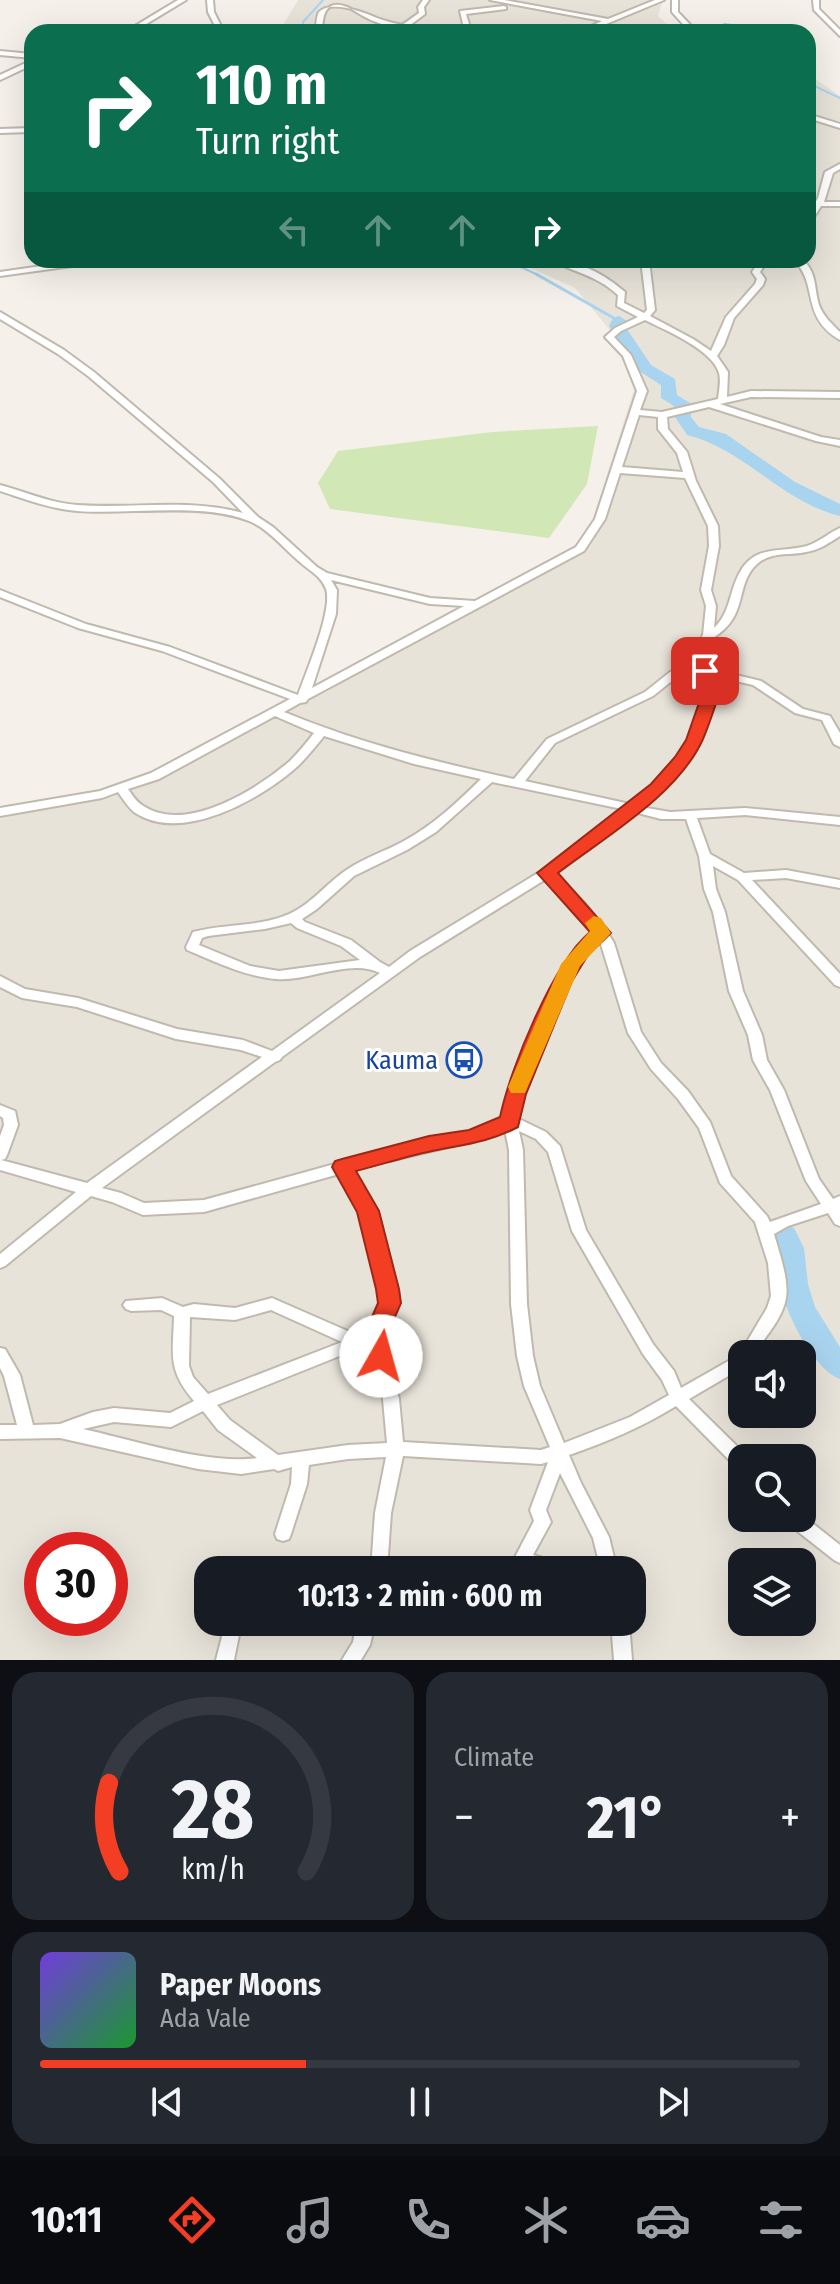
<!DOCTYPE html>
<html lang="en">
<head>
<meta charset="utf-8">
<style>
	body { margin:0; font-family:"Fira Sans Condensed",sans-serif; background:#242831; color:#f1f3f6; height:100vh; display:flex; flex-direction:column; font-size:30px; white-space:nowrap }
	* { box-sizing:border-box; margin:0 }
	p { font-size:26px; color:#9ea1a6 }
	.icon { flex:none; width:44px; height:44px; fill:none; stroke:currentColor; stroke-width:2; stroke-linecap:round; stroke-linejoin:round }
	.map { position:relative; height:1660px; overflow:hidden }
	.side { display:flex; flex-direction:column; gap:12px; padding:12px; background:#0d0f14; flex:1 }
	.side>* { flex:none }
	.guide { position:absolute; left:24px; top:24px; width:792px; height:244px; border-radius:24px; box-shadow:0 8px 32px #0002; background:#0b6e4f; color:#fff; overflow:hidden }
	.fabs { position:absolute; left:728px; top:1340px; display:grid; gap:16px }
	.fabs a { display:grid; place-items:center; width:88px; height:88px; border-radius:16px; background:#171b24; box-shadow:0 8px 32px #0002; font-size:40px }
	.speed { position:absolute; left:24px; top:1532px; display:flex; gap:16px; font-size:40px; font-weight:700; text-align:center }
	.speed>* { display:grid; place-content:center; width:104px; height:104px; border-radius:50%; background:#171b24; box-shadow:0 8px 32px #0002; line-height:1 }
	.speed .limit { border:12px solid #d22; background:#fff; color:#111 }
	.pin { position:absolute; display:grid; place-items:center; width:68px; height:68px; color:#fff; margin:-34px; border-radius:16px; box-shadow:0 4px 12px #0006 }
	.me { position:absolute; width:88px; margin:-44px; rotate:7deg; stroke-linejoin:round; filter:drop-shadow(0 0 6px #0008) }
	.turn { display:flex; align-items:center; gap:28px; height:168px; padding:0 40px; font-size:36px }
	.turn .icon { width:104px; height:104px; stroke-width:2.5 }
	.turn b { display:block; font-size:56px; line-height:68px }
	.lanes { display:flex; align-items:center; height:76px; padding:0 40px; background:#0003; justify-content:center; gap:40px; direction:ltr }
	.lanes .off { opacity:.35 }
	.big { font-size:60px; font-weight:700; line-height:1.1 }
	.side .card { flex:1; display:flex; flex-direction:column; justify-content:center; gap:12px; min-width:0; padding:0 28px; border-radius:24px; background:#242831 }
	.side .dial { align-items:center; gap:0 }
	.dial svg { height:208px; overflow:visible; fill:none; stroke:#363941; stroke-width:7; stroke-linecap:round; text-anchor:middle }
	.dial text { fill:#f1f3f6; stroke:none }
	.song { display:flex; align-items:center; gap:24px }
	.cover { width:96px; height:96px; border-radius:12px; background:linear-gradient(135deg,hsl(260 70% 55%),hsl(130 70% 35%)) }
	.played { height:8px; border-radius:4px; background:linear-gradient(90deg,#f33e23 35%,#363941 35%) }
	.keys { display:flex; justify-content:space-around; direction:ltr }
	.heat { display:flex; justify-content:space-between; align-items:center; font-size:44px; direction:ltr }
	.side .tiles { flex:1; display:grid; gap:12px; grid-template-columns:1fr 1fr }
	.card:last-child { grid-column:span 2 }
	.trip { position:absolute; left:194px; top:1556px; width:452px; height:80px; border-radius:24px; background:#171b24; box-shadow:0 8px 32px #0002; font-weight:700; line-height:80px; text-align:center }
	.tabs { display:flex; height:128px; justify-content:space-around; align-items:center; background:#090b0e; color:#9ea1a6 }
	.tabs .icon { width:56px; height:56px }
	.tabs .on { color:#f33e23 }
	.tabs b { font-size:36px; color:#f1f3f6 }
	.map>svg:first-child { display:block }
</style>
</head>
<body>
<div class="map">
<svg width="840" height="1660" viewBox="0 0 840 1660">
	<rect width="100%" height="100%" fill="#f5f1ea"/>
	<!-- residential -->
	<path fill="#e8e3d9" fill-rule="evenodd" d="M 298,0 L 663,0 L 658,16 L 676,32 L 717,32 L 279,32 Z
		M 808,74 L 840,96 L 840,1660 L 0,1660 L 0,819 L 149,776 L 330,690 L 353,675 L 582,553 L 641,368 L 575,288 L 513,260 L 808,260 ZM 742,1354 L 802,1354 L 802,1414 L 742,1414 ZM 742,1458 L 802,1458 L 802,1518 L 742,1518 ZM 42,1550 L 110,1550 L 110,1618 L 42,1618 ZM 742,1562 L 802,1562 L 802,1622 L 742,1622 ZM 208,1570 L 632,1570 L 632,1622 L 208,1622 Z"/>
	<!-- green -->
	<path fill="#d1e7b5" d="M 598,426 L 587,484 L 549,538 L 330,509 L 318,483 L 338,451 L 492,432 Z"/>
	<g fill="none" stroke-linecap="round" stroke-linejoin="round">
		<!-- stream-far1 -->
		<path stroke="#a9d4ef" stroke-width="2" d="M 724,24 L 732,25 L 740,32
			M 302,32 L 303,22 L 323,0
			M 808,83 L 840,98
			M 506,260 L 540,276"/>
		<!-- stream -->
		<path stroke="#a9d4ef" stroke-width="3" d="M 536,274 L 619,321"/>
		<!-- river -->
		<path fill="#a9d4ef" fill-rule="evenodd" d="M 619,316 L 627,321 L 625,326 L 651,365 L 675,379 L 677,395 L 690,403 L 691,417 L 699,427 L 726,434 L 795,482 L 840,504 L 840,516 C 782,502 744,449 687,435 L 675,417 L 674,406 L 661,398 L 661,385 L 639,371 L 609,326 L 613,318 Z
			M 784,1224 L 794,1228 L 804,1248 L 808,1284 L 815,1307 L 840,1347 L 840,1379 C 813,1369 785,1312 780,1285 C 777,1267 779,1252 771,1235 L 774,1228 Z"/>
		<defs>
			<path id="minor" d="M 178,0 L 186,0 L 133,32 L 125,32 Z
				M 207,0 L 213,0 L 214,12 L 223,30 L 235,32 L 167,32 L 170,30 L 217,30 L 208,12 Z
				M 423,0 L 429,0 L 424,7 L 425,14 L 409,26 L 436,32 C 411,32 385,28 363,16 C 355,11 344,3 334,5 C 322,8 323,23 322,32 L 316,32 C 316,26 316,18 319,12 C 330,0 362,11 377,18 C 385,21 394,23 402,25 L 419,13 L 418,7 Z
				M 490,0 L 504,0 L 608,19 L 655,0 L 664,0 L 587,32 L 578,32 L 602,21 Z
				M 672,0 L 678,0 L 678,12 L 697,32 L 690,32 L 672,12 Z
				M 813,0 L 819,0 L 819,9 L 840,30 L 840,36 L 814,10 Z
				M 504,6 L 506,7 L 506,9 L 466,14 L 469,24 L 466,32 L 460,32 L 463,24 L 460,11 Z
				M 0,51 L 32,54 L 32,58 L 0,55 Z
				M 32,60 L 32,65 L 0,80 L 0,75 Z
				M 808,114 L 840,124 L 840,128 L 808,118 Z
				M 32,128 L 32,132 L 0,133 L 0,129 Z
				M 840,164 L 840,169 L 833,173 L 824,202 L 840,202 L 840,206 L 821,206 L 811,222 L 808,222 L 808,214 L 818,198 L 825,172 Z
				M 83,260 L 105,260 L 101,262 L 0,276 L 0,272 Z
				M 550,260 C 578,260 604,274 625,292 L 624,303 L 644,313 L 647,310 L 641,260 L 649,260 L 655,310 L 650,316 L 693,339 L 711,351 L 726,317 L 755,284 L 757,279 L 752,272 L 760,260 L 768,260 L 760,272 L 765,279 L 763,285 L 734,318 L 724,345 L 717,356 L 728,372 L 727,397 L 751,391 L 840,392 L 840,398 L 751,397 L 720,404 L 821,437 L 840,440 L 840,446 L 816,441 L 709,407 L 667,417 L 668,429 L 687,452 L 696,481 L 718,526 L 719,546 L 711,590 L 716,606 L 714,628 C 731,612 729,591 740,572 C 755,544 782,553 807,546 C 819,542 829,533 840,528 L 840,536 C 829,543 819,550 806,552 C 790,556 771,551 757,564 C 734,585 750,615 713,638 L 711,669 L 761,681 L 803,709 L 830,716 L 840,733 L 840,747 L 834,744 L 822,720 L 795,713 L 753,685 L 722,678 L 695,751 L 662,791 L 641,807 L 670,812 L 745,808 L 840,817 L 840,825 L 745,815 L 697,818 L 710,854 L 744,873 L 786,870 L 840,880 L 840,888 L 786,878 L 752,880 L 840,974 L 840,987 L 835,985 L 738,880 L 713,866 L 716,889 L 725,912 L 743,991 L 762,1035 L 767,1060 L 784,1090 L 819,1179 L 833,1199 L 840,1196 L 840,1226 L 835,1224 L 828,1213 L 788,1226 L 774,1234 C 779,1252 789,1279 786,1298 C 783,1318 765,1337 754,1354 L 742,1354 L 742,1368 L 689,1399 L 748,1457 L 742,1458 L 742,1469 L 736,1467 L 676,1406 C 642,1427 607,1442 569,1455 L 581,1483 L 609,1537 L 617,1570 L 601,1570 L 593,1538 L 560,1473 L 546,1510 L 551,1522 L 533,1555 L 566,1565 L 568,1570 L 534,1570 L 516,1564 L 514,1559 L 534,1521 L 530,1510 L 548,1462 L 541,1464 L 403,1456 L 391,1513 L 387,1570 L 371,1570 L 375,1513 L 386,1457 L 348,1459 L 309,1465 L 307,1484 L 291,1534 L 289,1539 L 283,1541 L 277,1539 L 275,1534 L 291,1484 L 292,1467 L 278,1471 L 274,1469 L 241,1474 L 198,1469 L 60,1438 L 0,1439 L 0,1425 L 17,1425 L 4,1376 L 0,1368 L 0,1348 L 5,1349 L 20,1375 L 33,1425 L 60,1424 L 93,1412 L 114,1408 L 170,1413 L 194,1401 C 167,1369 173,1356 174,1316 L 161,1310 L 131,1311 L 126,1309 L 123,1305 L 126,1301 L 162,1298 L 183,1307 L 194,1304 L 235,1308 L 272,1298 L 359,1336 L 367,1337 L 370,1341 L 367,1345 L 217,1405 L 230,1420 L 278,1455 L 348,1445 L 387,1443 L 383,1399 L 368,1335 L 381,1303 L 361,1212 L 339,1174 L 204,1212 L 143,1215 L 112,1202 L 91,1196 L 5,1266 L 0,1268 L 0,1254 L 76,1192 L 0,1170 L 0,1136 L 4,1125 L 3,1118 L 0,1116 L 0,1105 L 15,1111 L 18,1125 L 7,1155 L 5,1159 L 1,1160 L 87,1183 L 262,1057 L 241,1050 L 176,1039 L 77,1007 L 22,998 L 0,987 L 0,976 L 25,989 L 78,998 L 177,1029 L 243,1040 L 272,1051 L 380,973 C 351,958 307,982 276,979 C 244,976 216,962 187,950 L 186,947 L 193,932 C 222,924 255,927 284,916 C 310,907 326,883 348,869 C 366,857 386,851 404,841 C 433,825 457,803 481,779 L 414,764 L 324,736 C 316,746 308,756 299,765 C 263,798 182,845 134,812 C 128,807 123,799 118,792 L 102,798 L 0,816 L 0,808 L 100,791 L 151,773 L 290,699 L 162,651 L 78,628 L 0,597 L 0,590 L 86,624 L 170,647 L 298,695 C 306,672 333,610 326,589 C 322,577 310,571 301,563 C 284,549 269,529 249,521 C 202,502 128,515 77,511 C 51,509 25,499 0,491 L 0,485 C 26,492 51,503 77,505 C 132,509 189,498 243,513 L 213,482 L 88,376 L 58,354 L 0,319 L 0,312 L 64,350 L 94,372 L 219,478 L 258,517 L 273,527 L 317,567 L 327,573 L 430,598 L 475,601 L 576,547 L 595,519 L 637,391 L 623,356 L 605,337 L 615,328 L 638,317 L 617,306 L 618,295 C 596,275 574,272 550,260 ZM 645,320 C 665,330 713,350 719,373 C 721,381 719,391 718,399 L 662,412 L 640,410 L 647,391 L 631,355 L 614,337 L 621,331 ZM 639,415 L 658,417 L 658,429 L 677,453 L 683,472 L 622,467 ZM 620,473 L 685,478 L 708,526 L 709,546 L 701,590 L 706,606 L 703,635 L 701,638 L 702,640 L 700,667 L 688,667 L 670,672 L 645,692 L 547,739 L 514,779 C 435,762 359,743 284,712 L 300,703 L 306,702 L 308,699 L 584,551 L 605,519 ZM 331,580 L 430,604 L 464,606 L 312,688 L 336,614 L 337,590 ZM 688,673 L 712,676 L 684,750 L 654,785 L 630,804 L 525,781 L 555,743 L 653,696 L 678,676 ZM 275,716 L 314,733 C 307,742 299,752 290,761 C 257,789 188,833 145,807 C 137,803 133,796 128,789 L 159,779 ZM 492,782 L 622,809 L 543,870 L 410,951 L 389,967 L 380,962 L 351,940 L 305,922 L 302,919 L 317,909 L 354,876 L 407,850 L 436,832 ZM 634,812 L 661,819 L 686,819 L 699,856 L 704,889 L 713,912 L 729,991 L 748,1035 L 753,1060 L 770,1090 L 806,1181 L 821,1204 L 770,1222 L 767,1216 L 731,1176 L 710,1122 L 688,1091 L 661,1063 L 641,1032 L 614,943 L 606,930 L 587,906 L 555,873 ZM 546,879 L 579,912 L 594,933 L 576,947 L 557,980 L 508,1094 L 504,1118 L 487,1128 L 382,1151 L 204,1200 L 144,1203 L 121,1193 L 102,1188 L 275,1062 L 280,1060 L 282,1057 L 420,957 ZM 291,923 L 297,928 L 341,946 L 360,960 L 279,971 L 250,966 L 199,945 L 202,938 L 208,936 L 265,929 ZM 600,941 L 628,1033 L 651,1069 L 678,1099 L 699,1128 L 720,1183 L 755,1222 L 768,1263 L 771,1296 L 767,1308 L 739,1355 L 681,1388 L 674,1371 L 653,1344 L 586,1230 L 560,1146 L 546,1132 L 517,1118 L 522,1094 L 569,980 L 586,953 ZM 505,1130 L 509,1150 L 511,1304 L 517,1356 L 524,1386 L 550,1447 L 541,1450 L 403,1442 L 399,1399 L 384,1335 L 397,1303 L 375,1211 L 351,1170 L 491,1137 ZM 519,1131 L 536,1139 L 548,1152 L 572,1231 L 643,1354 L 662,1380 L 669,1395 L 630,1417 L 564,1443 L 540,1386 L 533,1356 L 527,1304 L 523,1150 ZM 271,1310 L 342,1342 L 208,1394 L 193,1377 L 189,1366 L 190,1317 L 235,1320 ZM 203,1411 L 218,1430 L 257,1458 C 208,1465 133,1440 83,1429 L 114,1422 L 171,1427 Z
				M 794,260 L 803,260 C 817,273 814,288 819,305 C 823,316 832,324 840,332 L 840,340 C 800,317 819,285 794,260 Z
				M 802,1515 L 840,1545 L 840,1563 L 834,1560 L 787,1523 L 785,1518 L 802,1518 Z
				M 357,1622 L 375,1622 L 370,1645 L 361,1660 L 342,1660 L 353,1642 Z
				M 611,1622 L 629,1622 L 632,1660 L 614,1660 Z
				M 230,1627 L 236,1629 L 239,1635 L 234,1660 L 216,1660 L 224,1629 Z"/>
		</defs>
		<!-- minor casing -->
		<use href="#minor" stroke="#c0b9ad" stroke-width="4"/>
		<!-- minor -->
		<use href="#minor" fill="#fff" fill-rule="evenodd"/>
	</g>
	<!-- route -->
	<path fill="#f33e23" stroke="#9e2817" stroke-width="2" d="M 705,666 L 726,674 C 718,696 712,718 703,739 C 678,795 605,837 558,873 L 611,933 L 588,955 L 572,981 L 526,1094 L 518,1127 C 488,1143 460,1145 428,1152 C 404,1157 380,1165 356,1171 L 379,1211 L 399,1289 L 401,1303 L 387,1335 L 392,1356 L 389,1363 L 381,1366 L 372,1363 L 364,1335 L 378,1303 L 376,1289 L 357,1212 L 332,1167 L 335,1161 L 342,1159 L 429,1136 L 469,1130 L 500,1117 C 510,1069 553,963 590,932 L 537,873 L 651,784 L 675,757 L 686,740 L 708,677 L 697,671 Z"/>
	<!-- slow -->
	<path fill="#f59e0b" d="M 594,916 L 601,918 L 611,933 L 580,966 L 525,1093 L 511,1093 L 508,1087 L 561,964 L 590,931 L 585,923 Z"/>
	<!-- icons -->
	<defs>
		<symbol id="bus-ring" viewBox="-11 -11 22 22"><circle r="9.5" fill="#fff" stroke="#1a4fb4" stroke-width="1.5"/><path d="M-5-6H5V4H4V6H2V4H-2V6H-4V4H-5ZM-3.5-4V0h7V-4ZM-3.5 1.2v1.5H-2V1.2ZM2 1.2v1.5H3.5V1.2Z" fill="#1a4fb4"/></symbol>
	</defs>
	<g fill-rule="evenodd">
		<use href="#bus-ring" x="444" y="1040" width="40" height="40"/>
	</g>
	<g text-anchor="middle" dominant-baseline="central" stroke-width="6" stroke-linejoin="round" paint-order="stroke">
		<!-- transit labels -->
		<g font-size="26" fill="#164399" stroke="#fff" text-anchor="end">
			<text x="438" y="1060">Kauma</text>
		</g>
	</g>
</svg>
<div class="fabs">
<a><svg class="icon" aria-label="sound" viewBox="0 0 24 24"><path d="M4 9h4l5-4v14l-5-4H4zM17 9q2 3 0 6"/></svg></a>
<a><svg class="icon" aria-label="search" viewBox="0 0 24 24"><circle cx="10" cy="10" r="6"/><path d="M15 15l6 6"/></svg></a>
<a><svg class="icon" aria-label="layers" viewBox="0 0 24 24"><path d="M12 4l9 5-9 5-9-5zM3 14l9 5 9-5"/></svg></a>
</div>
<div class="speed"><div class="limit">30</div></div>
<div class="pin" style="left:705px;top:671px;background:#d93025"><svg class="icon" aria-label="arrive" viewBox="0 0 24 24"><path d="M6 21V4h12l-3 4 3 4H6"/></svg></div>
<svg class="me" style="left:381px;top:1356px" viewBox="-20 -20 40 40"><circle r="19" fill="#fff"/><path d="M0-13L10 11 0 6-10 11z" fill="#f33e23"/></svg>
<div class="trip">10:13 · 2 min · 600 m</div>
<div class="guide">
<div class="turn"><svg class="icon" aria-label="right" viewBox="0 0 24 24"><path d="M7 20v-9h11M14 6l5 5-5 5"/></svg><div><b>110 m</b>Turn right</div></div>
<div class="lanes"><svg class="icon off" aria-label="left" viewBox="0 0 24 24"><path d="M17 20v-9H6M10 6l-5 5 5 5"/></svg><svg class="icon off" aria-label="ahead" viewBox="0 0 24 24"><path d="M12 20V5M6 11l6-6 6 6"/></svg><svg class="icon off" aria-label="ahead" viewBox="0 0 24 24"><path d="M12 20V5M6 11l6-6 6 6"/></svg><svg class="icon" aria-label="right" viewBox="0 0 24 24"><path d="M7 20v-9h11M14 6l5 5-5 5"/></svg></div>
</div>
</div>
<section class="side">
<div class="tiles">
<div class="card dial"><svg viewBox="0 0 100 80">
<path d="M14 69A42 42 0 1 1 86 69"/>
<path d="M14 69A42 42 0 0 1 10 35" stroke="#f33e23"/>
<text x="50" y="56" font-size="32" font-weight="700">28</text>
<text x="50" y="72" font-size="11">km/h</text>
</svg></div>
<div class="card"><p>Climate</p>
<div class="heat"><a>−</a><b class="big">21°</b><a>+</a></div>
</div>
<div class="card">
<div class="song"><i class="cover"></i><div><b>Paper Moons</b><p>Ada Vale</p></div></div>
<div class="played"></div>
<div class="keys"><svg class="icon" aria-label="previous" viewBox="0 0 24 24"><path d="M18 5L8 12l10 7zM5 5v14"/></svg><svg class="icon" aria-label="pause" viewBox="0 0 24 24"><path d="M8 5v14M16 5v14"/></svg><svg class="icon" aria-label="next" viewBox="0 0 24 24"><path d="M6 5l10 7-10 7zM19 5v14"/></svg></div>
</div>
</div>
</section>
<nav class="tabs">
<b>10:11</b>
<svg class="icon on" aria-label="directions" viewBox="0 0 24 24"><path d="M12 3l9 9-9 9-9-9zM9 14v-3h6M13 9l2 2-2 2"/></svg>
<svg class="icon" aria-label="music" viewBox="0 0 24 24"><path d="M9 18V5l10-2v13"/><circle cx="6" cy="18" r="3"/><circle cx="16" cy="16" r="3"/></svg>
<svg class="icon" aria-label="phone" viewBox="0 0 24 24"><path d="M5 4h4l2 5-3 2q2 4 5 5l2-3 5 2v4C11 20 4 13 5 4z"/></svg>
<svg class="icon" aria-label="climate" viewBox="0 0 24 24"><path d="M12 3v18M4 7l16 10M4 17L20 7"/></svg>
<svg class="icon" aria-label="car" viewBox="0 0 24 24"><path d="M5 17H2v-5l4-1 3-4h7l3 4 3 1v5h-3M9 17h6M6 11h13"/><circle cx="7" cy="17" r="2"/><circle cx="17" cy="17" r="2"/></svg>
<svg class="icon" aria-label="filters" viewBox="0 0 24 24"><path d="M4 7h16M4 17h16"/><circle cx="9" cy="7" r="2"/><circle cx="15" cy="17" r="2"/></svg>
</nav>
</body>
</html>
